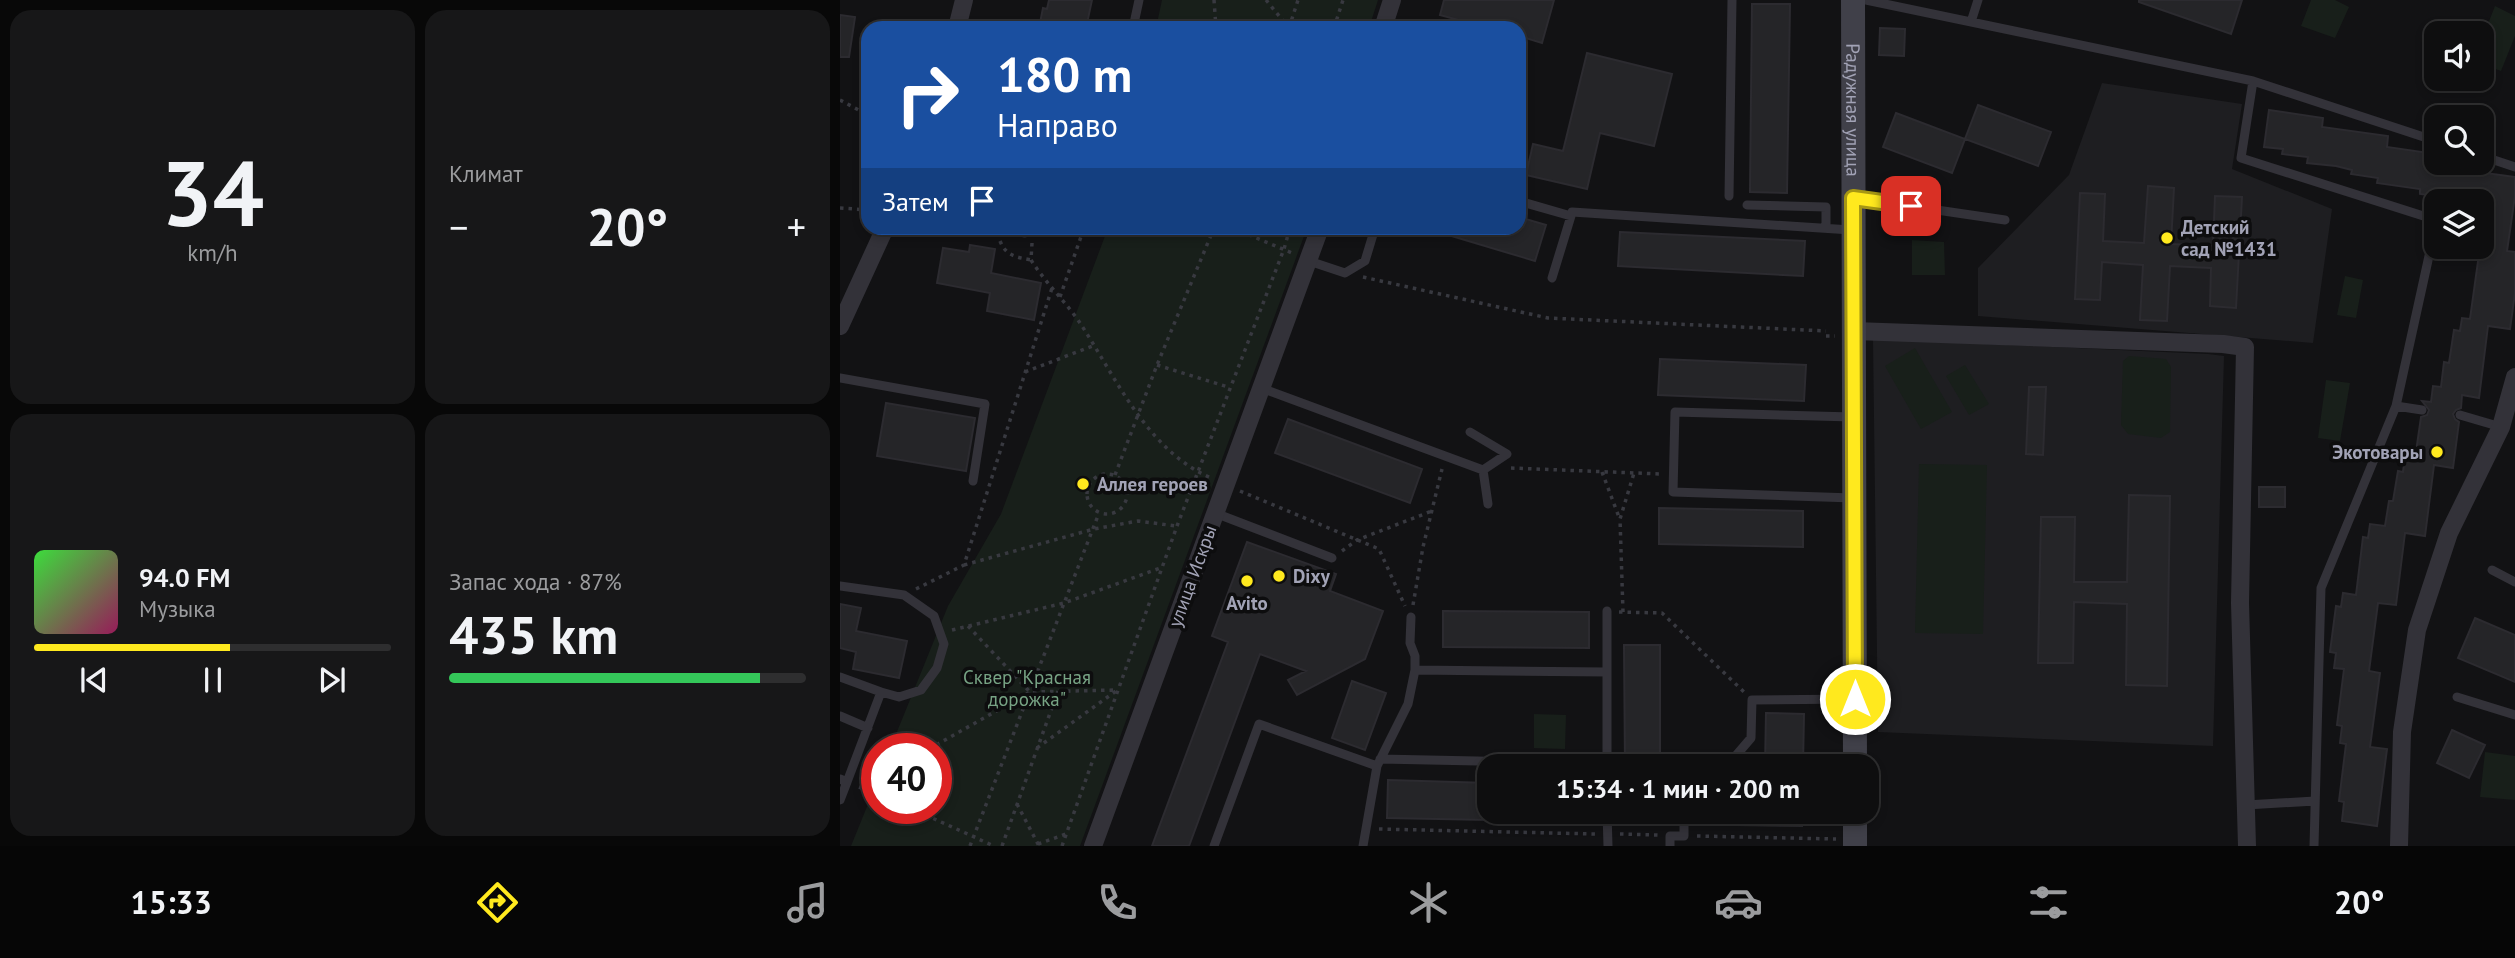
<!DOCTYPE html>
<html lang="ru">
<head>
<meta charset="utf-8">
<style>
	body { margin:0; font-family:"PT Sans",sans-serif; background:#171718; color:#f1f3f6; height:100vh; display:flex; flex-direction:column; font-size:26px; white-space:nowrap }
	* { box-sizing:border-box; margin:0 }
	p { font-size:23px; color:#9b9c9e }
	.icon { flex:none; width:38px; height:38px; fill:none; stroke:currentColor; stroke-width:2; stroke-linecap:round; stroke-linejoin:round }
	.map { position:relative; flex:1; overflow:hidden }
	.details { display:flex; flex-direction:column; gap:10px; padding:10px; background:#080808; width:840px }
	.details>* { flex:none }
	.hud { position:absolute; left:21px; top:21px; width:665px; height:214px; border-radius:21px; box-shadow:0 4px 10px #0003,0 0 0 2px #2e2e2f; background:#1a4fa0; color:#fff; overflow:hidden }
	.buttons { position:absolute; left:1584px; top:21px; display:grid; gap:14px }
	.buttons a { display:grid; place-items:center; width:70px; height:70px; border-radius:14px; background:#0e0e0f; box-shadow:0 4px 10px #0003,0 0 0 2px #2e2e2f; font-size:35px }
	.speed { position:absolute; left:21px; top:733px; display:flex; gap:14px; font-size:35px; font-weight:700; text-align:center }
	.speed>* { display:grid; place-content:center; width:91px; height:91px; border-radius:50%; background:#0e0e0f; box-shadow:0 4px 10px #0003,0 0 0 2px #2e2e2f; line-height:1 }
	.speed .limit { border:10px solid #d22; background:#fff; color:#111 }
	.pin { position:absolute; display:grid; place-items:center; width:60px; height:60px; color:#fff; margin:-30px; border-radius:14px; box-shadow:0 4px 10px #0006 }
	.me { position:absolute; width:77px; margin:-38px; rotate:0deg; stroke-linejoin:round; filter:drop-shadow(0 0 5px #0008) }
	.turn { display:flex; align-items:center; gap:24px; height:147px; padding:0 21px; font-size:32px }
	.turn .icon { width:91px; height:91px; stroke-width:2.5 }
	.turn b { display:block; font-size:49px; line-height:60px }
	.then { display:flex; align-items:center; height:66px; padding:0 21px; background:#0003; gap:14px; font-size:26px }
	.big { font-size:52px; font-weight:700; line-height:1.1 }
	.details .card { flex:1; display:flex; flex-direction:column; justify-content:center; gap:10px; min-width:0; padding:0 24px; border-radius:21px; background:#171718 }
	.details .dial { align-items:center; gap:0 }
	.dial b { font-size:91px; line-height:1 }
	.song { display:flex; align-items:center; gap:21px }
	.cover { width:84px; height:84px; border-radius:10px; background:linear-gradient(135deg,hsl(120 70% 55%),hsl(330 70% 35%)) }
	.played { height:7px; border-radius:4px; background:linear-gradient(90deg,#ffe91e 55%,#2e2e2f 55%) }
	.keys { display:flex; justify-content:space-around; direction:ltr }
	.heat { display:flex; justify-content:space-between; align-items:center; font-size:38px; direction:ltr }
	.charge { height:10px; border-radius:5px; background:linear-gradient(90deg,#34c759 87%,#2e2e2f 0) }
	.details .tiles { flex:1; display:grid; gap:10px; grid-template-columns:repeat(2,1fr) }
	.trip { position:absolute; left:637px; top:754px; width:402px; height:70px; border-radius:21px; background:#0e0e0f; box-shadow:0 4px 10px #0003,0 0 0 2px #2e2e2f; font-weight:700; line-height:70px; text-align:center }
	.menu { display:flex; height:112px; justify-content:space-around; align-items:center; background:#060606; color:#9b9c9e }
	.menu .icon { width:49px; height:49px }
	.menu .selected { color:#ffe91e }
	.menu b { font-size:32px; color:#f1f3f6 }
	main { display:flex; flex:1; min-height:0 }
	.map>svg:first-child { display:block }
</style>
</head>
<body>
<main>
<section class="details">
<div class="tiles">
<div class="card dial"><b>34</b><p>km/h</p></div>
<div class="card"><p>Климат</p>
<div class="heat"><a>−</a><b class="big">20°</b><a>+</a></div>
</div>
<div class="card">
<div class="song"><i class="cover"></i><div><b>94.0 FM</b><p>Музыка</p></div></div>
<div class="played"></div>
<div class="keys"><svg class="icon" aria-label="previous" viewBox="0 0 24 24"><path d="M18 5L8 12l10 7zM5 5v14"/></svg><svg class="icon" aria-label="pause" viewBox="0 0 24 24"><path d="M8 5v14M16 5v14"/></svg><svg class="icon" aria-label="next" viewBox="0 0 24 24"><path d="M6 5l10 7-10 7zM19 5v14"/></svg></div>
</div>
<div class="card"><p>Запас хода · 87%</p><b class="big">435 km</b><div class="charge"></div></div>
</div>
</section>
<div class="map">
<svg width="1675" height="846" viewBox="0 0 1675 846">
	<rect width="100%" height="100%" fill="#121214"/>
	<!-- built -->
	<path fill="#1e1e21" d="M 1262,83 L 1402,104 L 1392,169 L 1492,209 L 1473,343 L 1138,316 L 1138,268 L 1229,175 Z
		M 1033,339 L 1368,354 L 1384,356 L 1373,746 L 1038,732 Z"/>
	<!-- green -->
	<path fill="#181f1a" d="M 322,0 L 538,0 L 529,28 L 316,28 Z
		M 1471,0 L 1495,0 L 1509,7 L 1495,38 L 1461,26 Z
		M 1655,6 L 1675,16 L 1675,36 L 1661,71 L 1642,64 L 1642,39 Z
		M 268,228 L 467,228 L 240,846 L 11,846 L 37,782 L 37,808 L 96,808 L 96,749 L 50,749 L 108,606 L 161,514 Z
		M 1072,240 L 1104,242 L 1105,275 L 1072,275 Z
		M 1505,276 L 1523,280 L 1516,318 L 1497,315 Z
		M 1075,348 L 1112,412 L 1081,429 L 1045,366 Z
		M 1289,356 L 1326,359 L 1331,367 L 1330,432 L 1321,438 L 1288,434 L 1281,425 L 1283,361 Z
		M 1125,365 L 1149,404 L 1129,415 L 1106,376 Z
		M 1486,380 L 1510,383 L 1500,441 L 1478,438 Z
		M 1079,464 L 1147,465 L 1143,634 L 1075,633 Z
		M 694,714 L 726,715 L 725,749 L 694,748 Z
		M 1645,752 L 1675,756 L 1675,800 L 1640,797 Z"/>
	<!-- building -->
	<path fill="#252528" stroke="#2c2b30" stroke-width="2" d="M 209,0 L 252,0 L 246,28 L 199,28 L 203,8 L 207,9 Z
		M 604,0 L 714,0 L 702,43 L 679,36 L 679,28 L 648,28 L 600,15 Z
		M 1299,0 L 1402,0 L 1391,34 L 1299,2 Z
		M 912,4 L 950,4 L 947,193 L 910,192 Z
		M 0,15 L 15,17 L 9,57 L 0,57 Z
		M 1040,28 L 1065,29 L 1064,56 L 1039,55 Z
		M 747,53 L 832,74 L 814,146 L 760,133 L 747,189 L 686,175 L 693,144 L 723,151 Z
		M 1138,105 L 1211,132 L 1198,166 L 1125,139 Z
		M 1429,110 L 1483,118 L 1482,127 L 1548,136 L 1547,147 L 1596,154 L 1596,163 L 1624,163 L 1623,170 L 1675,177 L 1675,196 L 1667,251 L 1675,252 L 1675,293 L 1670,329 L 1648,326 L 1639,398 L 1622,395 L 1621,408 L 1616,410 L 1613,414 L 1615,419 L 1619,422 L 1613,468 L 1594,465 L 1585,536 L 1565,533 L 1556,605 L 1538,603 L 1529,671 L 1540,673 L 1530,747 L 1547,749 L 1537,826 L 1502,821 L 1504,802 L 1499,801 L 1506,744 L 1500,743 L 1502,726 L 1497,725 L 1504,669 L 1494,668 L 1496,653 L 1490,652 L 1496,606 L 1501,607 L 1503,593 L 1516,595 L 1523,537 L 1528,538 L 1530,524 L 1545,526 L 1549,501 L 1553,501 L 1558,471 L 1563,472 L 1565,457 L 1575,459 L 1581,417 L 1587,415 L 1589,410 L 1582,401 L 1591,402 L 1593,386 L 1601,387 L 1604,362 L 1609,363 L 1614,330 L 1620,331 L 1622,318 L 1630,319 L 1640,247 L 1642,247 L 1642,201 L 1609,201 L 1609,198 L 1580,194 L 1580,189 L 1537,183 L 1538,178 L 1511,174 L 1512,170 L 1496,166 L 1467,163 L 1468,157 L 1442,154 L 1443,149 L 1424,147 Z
		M 1056,113 L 1125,139 L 1112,173 L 1043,147 Z
		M 1308,186 L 1334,188 L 1331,244 L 1373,246 L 1375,196 L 1402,197 L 1396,308 L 1370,306 L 1371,268 L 1330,266 L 1327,321 L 1300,320 L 1303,265 L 1262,262 L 1260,300 L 1235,299 L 1240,193 L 1265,194 L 1263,241 L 1304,243 Z
		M 679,217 L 706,225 L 695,261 L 595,231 L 596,228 L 679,228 Z
		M 780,232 L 965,241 L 963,276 L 778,266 Z
		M 130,245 L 155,249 L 151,273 L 201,283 L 194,320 L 147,311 L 150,293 L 97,283 L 103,248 L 129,252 Z
		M 820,359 L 966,365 L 964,401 L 818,395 Z
		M 1189,387 L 1206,387 L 1203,455 L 1186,454 Z
		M 46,403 L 135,418 L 126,471 L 37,456 Z
		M 448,419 L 582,469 L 570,503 L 435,453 Z
		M 1419,487 L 1445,487 L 1445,507 L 1419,507 Z
		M 1289,495 L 1330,496 L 1327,686 L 1286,685 L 1287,604 L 1234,602 L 1233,663 L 1198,663 L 1201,517 L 1235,517 L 1234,582 L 1287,582 Z
		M 819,508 L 963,511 L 963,547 L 819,544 Z
		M 407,542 L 496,574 L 490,591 L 543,611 L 525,659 L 457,695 L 448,680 L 466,671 L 420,654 L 349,846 L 312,846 L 388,642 L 372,636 Z
		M 0,604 L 21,608 L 16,631 L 67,641 L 59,678 L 13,669 L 16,652 L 0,648 Z
		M 603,611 L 749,612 L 749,648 L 603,647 Z
		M 1635,618 L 1675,635 L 1675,682 L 1618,658 Z
		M 784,645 L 820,645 L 820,766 L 785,766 Z
		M 512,681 L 546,693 L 525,750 L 492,738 Z
		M 926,713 L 964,714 L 963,766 L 925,766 Z
		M 1612,730 L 1645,745 L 1629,778 L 1597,763 Z
		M 548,780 L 649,783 L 649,820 L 547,818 Z
		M 897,812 L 962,812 L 962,826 L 897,825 Z"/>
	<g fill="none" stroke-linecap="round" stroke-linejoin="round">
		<!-- path -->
		<path stroke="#383940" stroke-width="3.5" stroke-dasharray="3.5 5" stroke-linecap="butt" d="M 374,0 L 376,28
			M 426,0 L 449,28
			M 449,28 L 458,0
			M 494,28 L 503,0
			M 0,100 L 28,115
			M 0,208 L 28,210
			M 393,228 L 452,253
			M 160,241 C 166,256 176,257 191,260
			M 192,243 L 191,260 C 205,282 223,299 238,320 C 275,375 306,450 371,478
			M 523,277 L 708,318 L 986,331
			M 220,297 L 244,228
			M 986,336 L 995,336
			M 317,365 L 388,387
			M 185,372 L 255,345
			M 671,468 L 821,474
			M 762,472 L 779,517
			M247 494a20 20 0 1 1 40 0a20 20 0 1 1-40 0Z
			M 275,475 L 317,365 L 374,228
			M 400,491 L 539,549 L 565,606
			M 502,551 L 517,540 L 592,511
			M 124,565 L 254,529 L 298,521 L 336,526
			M 76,589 L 124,565 L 212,288
			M 573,605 L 583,547 L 602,469
			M 779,612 L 822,613 L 904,692
			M 783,612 L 780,519 L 794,473
			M 128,626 L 190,692
			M 112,630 L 224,603 L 323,567
			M 197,748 L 276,691
			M 89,749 L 190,692 L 277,690
			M 20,779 L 37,777
			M 19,787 L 37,794
			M 177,804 L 199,846
			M 70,808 L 154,846
			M 539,829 L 755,834
			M 780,834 L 818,835
			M 857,836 L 996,839
			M 198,844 L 226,834
			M 130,846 L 259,513
			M 162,846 L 218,691
			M 222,846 L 337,526 L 444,249 L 450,228"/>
		<!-- lane -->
		<path stroke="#333239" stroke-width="9" d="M 1026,0 L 1413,81 L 1596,141
			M 1131,22 L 1138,0
			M 293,28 L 299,0
			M 1413,81 L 1401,158 L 1596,220
			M 1642,156 L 1675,167
			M 889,196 L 892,0
			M 1015,198 L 1165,220
			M 679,201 L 731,216 L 732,212 L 1011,230
			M 907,205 L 986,207 L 986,228
			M 160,228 L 185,233
			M 469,261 L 505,273 L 525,261 L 535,228
			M 712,278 L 731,216
			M 0,378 L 145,404 L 133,481
			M 421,388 L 643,470 L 648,504
			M 1556,406 L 1582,410
			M 1620,415 L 1661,427
			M 630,432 L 667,454 L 643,470
			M 1013,498 L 833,492 L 835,412 L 1013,417
			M 375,513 L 492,558
			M 1652,570 L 1675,582
			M 0,586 L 64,595 L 94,616 L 104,644 L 97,668 L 81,690 L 59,697 L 41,692
			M 767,611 L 767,766
			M 575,670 L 767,672
			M 0,677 L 41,692 L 7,782
			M 1617,697 L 1675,715
			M 0,716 L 28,728
			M 540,759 L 732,763 L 741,766
			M 845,766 L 883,766
			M 887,766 L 911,738 L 912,700 L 1013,699
			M 0,779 L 7,782 L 0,800
			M 1406,805 L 1475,801
			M 767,812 L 768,846
			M 374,846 L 419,724 L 537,766
			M 523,846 L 537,766 L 568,704 L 575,670 L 575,656 L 570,643 L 571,617
			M 830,846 L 830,836 L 844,836 L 844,812
			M 1474,846 L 1481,588 L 1556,406 L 1596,224"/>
		<!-- street -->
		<path stroke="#333239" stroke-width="18" d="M 117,28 L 124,0
			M 543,28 L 552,0
			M 0,326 L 45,228
			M 1014,331 L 1383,344 L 1405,347 L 1400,603 L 1407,846
			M 253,846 L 480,228
			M 1559,846 L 1562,732 L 1577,630 L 1609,533 L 1661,427 L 1675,377"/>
		<!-- secondary -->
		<g stroke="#404049" stroke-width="24">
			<path id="s1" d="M 1013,0 L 1015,766"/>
			<path d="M 1015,812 L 1015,846"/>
		</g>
	</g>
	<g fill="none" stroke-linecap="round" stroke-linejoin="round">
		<defs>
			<path id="route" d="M 1015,699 L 1013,198 L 1071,206"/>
		</defs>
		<!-- route casing -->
		<use href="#route" stroke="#a69714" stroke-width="18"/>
		<!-- route -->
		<use href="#route" stroke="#ffe91e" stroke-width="12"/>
	</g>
	<!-- markers -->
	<g fill="#ffe91e" stroke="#0d0d0e" stroke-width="2.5">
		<circle cx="1327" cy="238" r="7"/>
		<circle cx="1597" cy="452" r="7"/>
		<circle cx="243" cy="484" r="7"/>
		<circle cx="439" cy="576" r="7"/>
		<circle cx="407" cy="581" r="7"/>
	</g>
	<g text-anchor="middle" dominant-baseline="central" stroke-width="7" stroke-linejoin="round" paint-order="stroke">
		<!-- street labels -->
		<g font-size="19" fill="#a2a3b6" stroke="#0d0d0e">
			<text stroke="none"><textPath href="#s1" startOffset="110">Радужная улица</textPath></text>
			<text transform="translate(352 576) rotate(-70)">улица Искры</text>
		</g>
		<!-- poi labels -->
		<g font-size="19" font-weight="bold" fill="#a2a3b6" stroke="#0d0d0e" text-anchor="start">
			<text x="1341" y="227">Детский<tspan x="1341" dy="22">сад №1431</tspan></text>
			<text x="1583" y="452" text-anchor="end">Экотовары</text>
			<text x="257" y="484">Аллея героев</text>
			<text x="453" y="576">Dixy</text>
			<text x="407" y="603" text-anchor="middle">Avito</text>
		</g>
		<!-- park labels -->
		<g font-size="19" fill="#77a384" stroke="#0d0d0e">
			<text x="187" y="677">Сквер "Красная<tspan x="187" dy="22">дорожка"</tspan></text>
		</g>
	</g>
</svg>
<div class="buttons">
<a><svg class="icon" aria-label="sound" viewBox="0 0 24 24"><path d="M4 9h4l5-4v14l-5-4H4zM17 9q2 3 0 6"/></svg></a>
<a><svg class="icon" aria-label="search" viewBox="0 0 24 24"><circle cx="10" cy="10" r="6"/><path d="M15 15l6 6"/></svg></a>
<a><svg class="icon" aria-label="layers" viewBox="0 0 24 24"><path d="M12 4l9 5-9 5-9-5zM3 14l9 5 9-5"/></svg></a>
</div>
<div class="speed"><div class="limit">40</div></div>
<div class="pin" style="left:1071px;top:206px;background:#d93025"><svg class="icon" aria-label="arrive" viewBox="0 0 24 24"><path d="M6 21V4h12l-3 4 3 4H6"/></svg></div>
<svg class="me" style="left:1015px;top:699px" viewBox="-20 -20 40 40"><circle r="17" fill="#ffe91e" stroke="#fff" stroke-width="3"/><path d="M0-11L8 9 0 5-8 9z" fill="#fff"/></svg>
<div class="trip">15:34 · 1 мин · 200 m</div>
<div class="hud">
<div class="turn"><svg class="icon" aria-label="right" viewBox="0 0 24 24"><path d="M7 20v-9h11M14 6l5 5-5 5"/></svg><div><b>180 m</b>Направо</div></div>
<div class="then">Затем<svg class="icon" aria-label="arrive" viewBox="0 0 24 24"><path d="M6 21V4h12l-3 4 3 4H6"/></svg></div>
</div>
</div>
</main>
<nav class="menu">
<b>15:33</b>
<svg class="icon selected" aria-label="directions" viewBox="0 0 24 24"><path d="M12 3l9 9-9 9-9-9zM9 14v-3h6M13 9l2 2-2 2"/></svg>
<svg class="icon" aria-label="music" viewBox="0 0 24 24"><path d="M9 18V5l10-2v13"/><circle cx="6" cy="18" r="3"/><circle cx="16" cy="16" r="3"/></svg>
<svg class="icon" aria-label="phone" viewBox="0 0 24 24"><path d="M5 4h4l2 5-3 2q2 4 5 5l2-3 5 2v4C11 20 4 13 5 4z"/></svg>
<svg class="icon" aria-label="climate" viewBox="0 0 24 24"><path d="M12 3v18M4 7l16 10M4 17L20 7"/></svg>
<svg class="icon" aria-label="car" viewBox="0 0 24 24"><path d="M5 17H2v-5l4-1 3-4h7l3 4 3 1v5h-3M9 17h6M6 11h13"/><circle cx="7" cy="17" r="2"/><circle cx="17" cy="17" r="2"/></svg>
<svg class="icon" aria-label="filters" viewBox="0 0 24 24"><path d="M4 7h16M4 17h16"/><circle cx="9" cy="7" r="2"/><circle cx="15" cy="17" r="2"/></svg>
<b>20°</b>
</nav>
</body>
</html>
